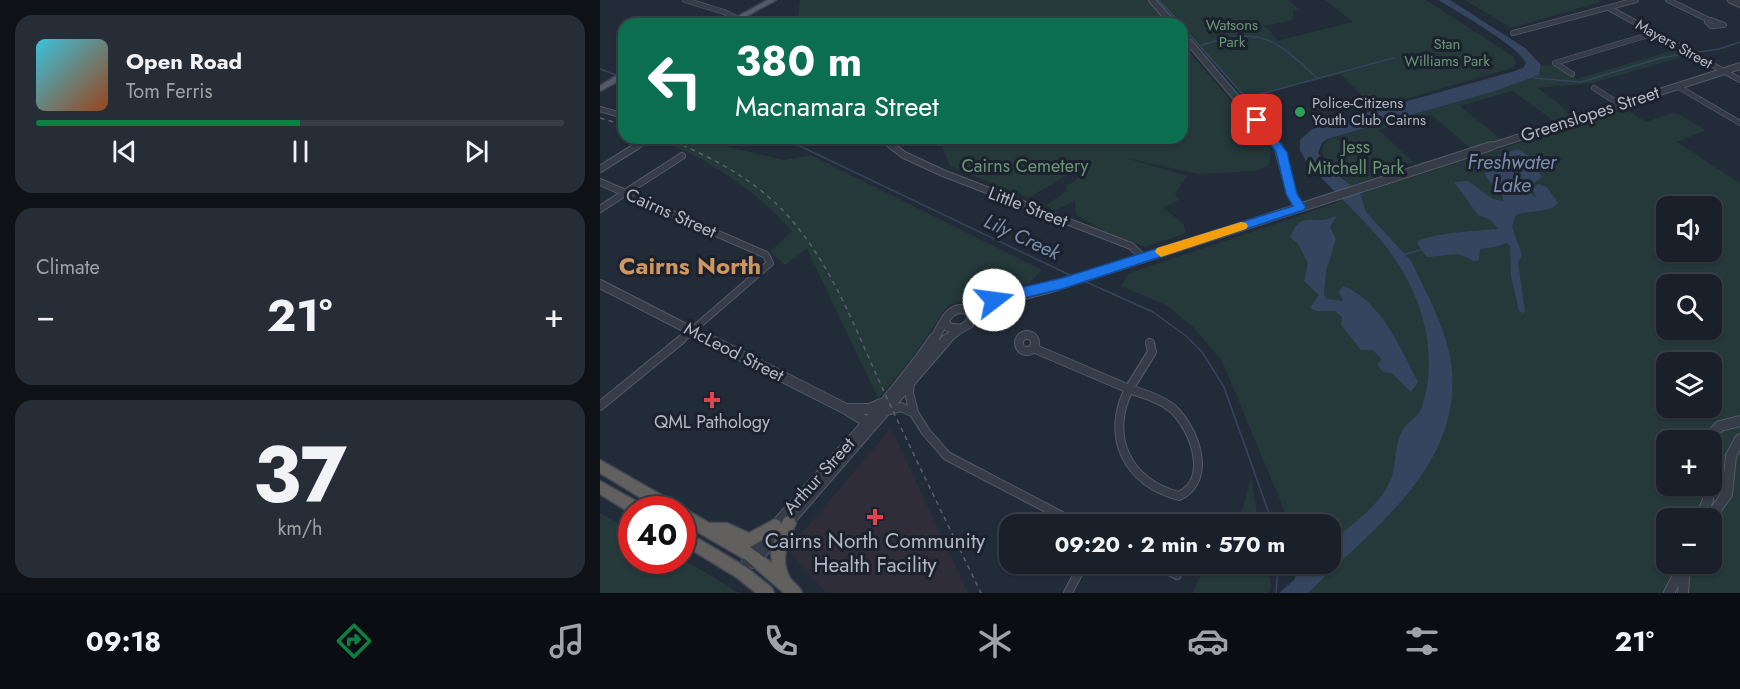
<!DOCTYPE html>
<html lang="en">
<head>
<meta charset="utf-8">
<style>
	body { margin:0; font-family:Jost,sans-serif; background:#272d36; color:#f1f3f6; height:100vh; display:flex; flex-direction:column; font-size:22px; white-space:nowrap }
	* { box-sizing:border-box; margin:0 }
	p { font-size:20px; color:#9fa3a8 }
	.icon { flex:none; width:33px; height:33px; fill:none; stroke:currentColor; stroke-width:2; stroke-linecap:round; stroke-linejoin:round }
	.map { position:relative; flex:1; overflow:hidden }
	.side { display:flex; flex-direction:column; gap:15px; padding:15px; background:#0e1217; width:600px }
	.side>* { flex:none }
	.guide { position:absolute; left:18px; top:18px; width:570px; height:126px; border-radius:18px; box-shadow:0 2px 4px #0004,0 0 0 2px #383e47; background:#0b6e4f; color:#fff; overflow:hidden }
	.fabs { position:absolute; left:1056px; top:196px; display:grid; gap:12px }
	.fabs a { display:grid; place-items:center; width:66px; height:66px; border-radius:12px; background:#1a202a; box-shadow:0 2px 4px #0004,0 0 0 2px #383e47; font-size:30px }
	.speed { position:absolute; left:18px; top:496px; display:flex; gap:12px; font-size:30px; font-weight:700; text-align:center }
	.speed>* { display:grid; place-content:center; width:78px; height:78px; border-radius:50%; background:#1a202a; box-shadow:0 2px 4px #0004,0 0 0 2px #383e47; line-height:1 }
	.speed .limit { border:9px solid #d22; background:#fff; color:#111 }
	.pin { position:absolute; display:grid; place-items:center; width:51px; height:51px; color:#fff; margin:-26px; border-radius:12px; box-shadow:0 3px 9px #0006 }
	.me { position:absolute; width:66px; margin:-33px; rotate:75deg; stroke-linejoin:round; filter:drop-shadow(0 0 4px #0008) }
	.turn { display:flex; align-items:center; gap:21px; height:126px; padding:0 18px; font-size:27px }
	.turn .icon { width:78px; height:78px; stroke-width:2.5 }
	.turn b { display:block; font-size:42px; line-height:51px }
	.big { font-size:45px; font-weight:700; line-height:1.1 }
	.side .widget { flex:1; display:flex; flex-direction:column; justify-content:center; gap:9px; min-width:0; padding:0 21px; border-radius:18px; background:#272d36 }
	.side .dial { align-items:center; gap:0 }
	.dial b { font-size:78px; line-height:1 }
	.song { display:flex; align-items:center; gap:18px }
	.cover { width:72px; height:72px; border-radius:9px; background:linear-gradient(135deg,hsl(190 70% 55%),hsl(20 70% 35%)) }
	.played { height:6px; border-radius:3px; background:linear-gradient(90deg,#0b8043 50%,#383e47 50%) }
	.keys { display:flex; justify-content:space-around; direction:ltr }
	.heat { display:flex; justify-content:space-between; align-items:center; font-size:33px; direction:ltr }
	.trip { position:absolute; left:399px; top:514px; width:342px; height:60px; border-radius:18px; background:#1a202a; box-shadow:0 2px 4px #0004,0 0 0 2px #383e47; font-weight:700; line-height:60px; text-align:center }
	.dock { display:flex; height:96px; justify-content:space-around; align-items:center; background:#0a0d11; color:#9fa3a8 }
	.dock .icon { width:42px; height:42px }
	.dock .on { color:#0b8043 }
	.dock b { font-size:27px; color:#f1f3f6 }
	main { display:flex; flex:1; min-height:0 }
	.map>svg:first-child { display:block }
</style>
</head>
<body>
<main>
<section class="side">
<div class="widget">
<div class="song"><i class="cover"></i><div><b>Open Road</b><p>Tom Ferris</p></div></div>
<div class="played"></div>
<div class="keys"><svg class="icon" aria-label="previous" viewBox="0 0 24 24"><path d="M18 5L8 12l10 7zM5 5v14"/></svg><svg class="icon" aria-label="pause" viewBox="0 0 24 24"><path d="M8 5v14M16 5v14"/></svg><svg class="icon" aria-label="next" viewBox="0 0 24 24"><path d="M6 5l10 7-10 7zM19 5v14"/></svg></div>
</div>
<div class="widget"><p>Climate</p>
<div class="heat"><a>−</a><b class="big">21°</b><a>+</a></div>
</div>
<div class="widget dial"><b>37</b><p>km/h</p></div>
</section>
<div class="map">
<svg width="1140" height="593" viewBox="0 0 1140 593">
	<rect width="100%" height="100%" fill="#222b38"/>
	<!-- medical -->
	<path fill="#302d3a" d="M 291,428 L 368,593 L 226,593 L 188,550 Z"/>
	<!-- green -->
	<path fill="#25383a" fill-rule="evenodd" d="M 200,0 L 547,0 L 567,24 L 197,24 Z
		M 556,0 L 688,0 L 700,10 L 693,11 L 693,20 L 664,26 L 677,39 L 676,41 L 753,22 L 725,0 L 826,0 L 914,57 L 916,64 L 912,68 L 775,108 L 740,74 L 645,98 L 582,29 L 582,24 L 578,24 Z
		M 865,0 L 998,0 L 1001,2 L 911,28 Z
		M 582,43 L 671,148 L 669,165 L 655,171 L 598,174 L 526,158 L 587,176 L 575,194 L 579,200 L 563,208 L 583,223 L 586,233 L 546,247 L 506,232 L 476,215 L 475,200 L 459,209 L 452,210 L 446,205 L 467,191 L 465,186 L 475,181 L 487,168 L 479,168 L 428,198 L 350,166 L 341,144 L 335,138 L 582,138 Z
		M 1077,49 L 1089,55 L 993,83 L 938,88 L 963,107 L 973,119 L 958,124 L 912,91 L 860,106 L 903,141 L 873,151 L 832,115 L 779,130 L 813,162 L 776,174 L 774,178 L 751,186 C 739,174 709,155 729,139 L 892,92 L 941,70 L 941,65 L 956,66 L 977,79 Z
		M 1026,109 L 1046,122 L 1075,112 L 1106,130 L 1077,142 L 1140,183 L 1140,593 L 709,593 L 694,564 L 730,564 L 730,525 L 688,525 L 682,505 L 622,361 L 594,328 L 566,305 L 521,286 L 529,273 L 696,217 L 768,191 ZM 1066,207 L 1112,207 L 1112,252 L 1066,252 ZM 1066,285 L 1112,285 L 1112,330 L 1066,330 ZM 1066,363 L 1112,363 L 1112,408 L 1066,408 ZM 1066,441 L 1112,441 L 1112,486 L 1066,486 ZM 1066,519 L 1112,519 L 1112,564 L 1066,564 Z
		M 51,138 L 90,138 L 184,160 L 211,155 L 442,270 L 430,283 L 348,305 C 327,337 305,370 278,398 L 207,249 L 185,265 L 170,252 L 192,231 C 154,189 105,155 51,138 Z
		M 651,478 L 659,525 L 638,525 Z
		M 0,513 L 31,531 L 32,561 L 83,559 L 139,593 L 0,593 Z
		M 627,564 L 667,564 L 671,587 L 669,593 L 593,593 L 598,580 L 606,567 L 624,572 Z"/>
	<!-- water -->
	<path fill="#36455f" d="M 838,0 L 850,0 L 925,48 L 941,65 L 939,75 L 892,92 L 727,139 L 722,143 L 718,153 L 727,166 L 760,193 L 766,212 L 811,261 L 816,271 C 828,296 843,324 849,352 C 872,460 774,527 708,593 L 679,593 L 694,580 L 699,569 L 705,564 L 730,564 L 731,542 C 752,524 783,504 792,476 C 796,462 795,444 802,431 C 807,422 818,418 822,407 C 840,352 821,292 787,248 C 763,217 732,191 706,161 L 700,150 L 700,140 L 711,130 L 726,124 L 915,71 L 924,67 L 926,63 C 920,47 856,11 838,0 Z
		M 918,149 L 927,155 L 942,177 L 929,187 L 933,196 L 937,197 L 932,190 L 938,184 L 947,187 L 958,203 C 948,215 929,208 915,216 L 912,227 L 922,255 L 918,262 L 925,312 L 923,313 L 919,311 L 911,276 L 910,245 L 906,243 L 895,247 L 880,249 L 879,260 L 874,261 L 859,254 L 827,257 L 818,245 L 818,241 C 838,232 878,231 899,229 L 889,219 L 878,215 L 854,182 L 868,181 L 893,199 L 903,201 L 903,197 L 886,177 L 882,161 Z
		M 737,216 L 730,227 L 736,239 L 726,271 L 724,295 L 727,299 L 742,301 L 743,299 L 738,292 L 744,286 C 782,303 800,347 818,382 L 811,392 L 792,373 L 783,372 L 777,364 L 782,360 L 773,350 L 761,350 L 741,325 L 742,317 L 735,311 L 716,311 L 710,308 L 719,295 L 704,281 L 708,263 L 698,244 L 690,237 C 699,217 704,220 722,220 C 727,220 731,217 737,216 Z"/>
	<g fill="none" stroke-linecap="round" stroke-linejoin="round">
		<!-- stream -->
		<path stroke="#36455f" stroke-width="1.5" d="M 559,0 L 581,24
			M 582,26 L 646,98 L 793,58
			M 602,45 C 662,26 674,38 717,78
			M 1093,53 L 1119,49 L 1140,42
			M 0,69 L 19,76
			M 934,78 L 981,82 L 1061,58 L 1088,53
			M 183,138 L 474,277
			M 805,254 L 821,250
			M 484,281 L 553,312 L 586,336 L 602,352 L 624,387 L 673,525
			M 676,593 L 678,564"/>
		<defs>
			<path id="minor-far2" d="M 85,0 L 124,12 L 148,24
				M 1068,0 L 1109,20
				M 1009,8 L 1140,80
				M 1111,20 L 1124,25 L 1111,26 L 1107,22 Z
				M 913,33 L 1036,0
				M 972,74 L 955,63 L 1055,33
				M 1077,86 L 1140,123
				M 994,88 L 1019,104
				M 0,109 L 24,116
				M 95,138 L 115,143
				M 280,138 L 294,148
				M 35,148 L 46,141"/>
			<path id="minor-far1" d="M 292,146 L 304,155 L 343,173 L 531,246 L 544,258
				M 0,169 L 37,146
				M 0,182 L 166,255 L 170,263 L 80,341
				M 0,209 L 82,156"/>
			<path id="minor" d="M419 343a8 8 0 1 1 16 0a8 8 0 1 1-16 0Z
				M 433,348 L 529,389
				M 310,383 L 309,393 L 314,413 L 326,432 L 347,456 L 479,525
				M 529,389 C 544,394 559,398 572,408 C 594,428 614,479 579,496 C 527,483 505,436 529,389 Z
				M 529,389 L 552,352 L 550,343
				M 0,406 L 82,339
				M 287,411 L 301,407 L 314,413
				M 554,564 L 577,575
				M 468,593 L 483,564"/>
			<path id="tertiary-far2" d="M 552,0 L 573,24
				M 1131,0 L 1140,4
				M 582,34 L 679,148
				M 886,148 L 1140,66"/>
			<path id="tertiary-far1" d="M 678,146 L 691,192 L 700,207
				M 0,284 L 111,341
				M 372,315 L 383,306 L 448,289 L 891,146
				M 333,341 C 343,326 348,302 370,311 L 372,315 L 369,324 L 360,329 L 348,327 L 345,321
				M 345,341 L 358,330"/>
			<path id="tertiary" d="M 108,339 L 246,409 L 270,424
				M 247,409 L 270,409 L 281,404
				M 1105,441 L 1120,426 L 1140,421
				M 1100,519 L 1108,500 L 1108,486
				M 1109,519 L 1127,494 L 1131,456 L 1140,439
				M 153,563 L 347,339
				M 141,572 C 159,542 184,516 207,490 C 251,441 297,393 334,339
				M 1069,593 L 1084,564
				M 1083,593 L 1085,567"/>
			<path id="primary" d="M 168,0 L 176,0 L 132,24 L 124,24 Z
				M 21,73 L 24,73 L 24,78 L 0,91 L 0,86 Z"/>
			<path id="trunk" d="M 0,460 L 79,505 L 80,509 L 87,510 L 109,523 L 127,523 L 149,533 L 175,519 L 180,521 L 181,524 L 184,518 L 189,516 L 194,518 L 196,523 C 188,541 179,559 190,578 C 194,584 200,586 202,593 L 184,593 L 146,560 L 82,523 L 82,510 L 61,510 L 0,473 ZM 177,532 L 171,551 L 172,563 L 150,547 Z
				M 0,481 L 43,505 L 45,510 L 32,510 L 32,514 L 0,494 Z
				M 82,529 L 146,567 L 172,588 L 174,593 L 156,593 L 136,577 L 82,544 Z"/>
		</defs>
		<!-- minor-far2 casing -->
		<use href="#minor-far2" stroke="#545a67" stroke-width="6"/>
		<!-- minor-far1 casing -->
		<use href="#minor-far1" stroke="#545a67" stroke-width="8"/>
		<!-- minor casing -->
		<use href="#minor" stroke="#545a67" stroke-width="10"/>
		<!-- tertiary-far2 casing -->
		<use href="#tertiary-far2" stroke="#545a67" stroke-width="8"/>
		<!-- tertiary-far1 casing -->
		<use href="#tertiary-far1" stroke="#545a67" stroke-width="10"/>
		<!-- tertiary casing -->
		<use href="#tertiary" stroke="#545a67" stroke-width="12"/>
		<!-- primary casing -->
		<use href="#primary" stroke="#3f4652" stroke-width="3"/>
		<!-- trunk casing -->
		<use href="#trunk" stroke="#414754" stroke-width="3"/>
		<!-- minor-far2 -->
		<use href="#minor-far2" stroke="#363d49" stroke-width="4.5"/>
		<!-- minor-far1 -->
		<use href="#minor-far1" stroke="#363d49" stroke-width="6"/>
		<!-- minor -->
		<use href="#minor" stroke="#363d49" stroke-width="8"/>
		<!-- tertiary-far2 -->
		<use href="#tertiary-far2" stroke="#363d49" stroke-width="6"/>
		<!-- tertiary-far1 -->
		<use href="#tertiary-far1" stroke="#363d49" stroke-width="8"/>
		<!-- tertiary -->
		<use href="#tertiary" stroke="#363d49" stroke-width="10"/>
		<!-- primary -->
		<use href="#primary" fill="#545c69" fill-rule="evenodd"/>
		<!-- trunk -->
		<use href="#trunk" fill="#61605e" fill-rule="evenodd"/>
		<!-- rail -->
		<path stroke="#586170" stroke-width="1.5" stroke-dasharray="4.5 4.5" stroke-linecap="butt" d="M 0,118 L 24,125
			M 66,138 C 111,157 155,179 188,216 C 234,267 257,334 286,396 C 317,462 349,527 381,593"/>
	</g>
	<!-- route -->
	<path fill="#1a73e8" stroke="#114b97" stroke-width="1.5" d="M 657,116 L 661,117 L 687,152 L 697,194 L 706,207 L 704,210 L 462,289 L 394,305 L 389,303 L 387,300 L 389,296 L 394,294 L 462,278 L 693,206 L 686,194 L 676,152 L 652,120 Z"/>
	<!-- slow -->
	<path fill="#f59e0b" d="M 641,222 L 646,223 L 648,226 L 646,229 L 561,257 L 555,252 L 557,248 Z"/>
	<!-- markers -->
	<circle fill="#2e9e5b" stroke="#1b222d" stroke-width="2" cx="700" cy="112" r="6"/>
	<g fill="#e0444e" stroke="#1b222d" stroke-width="2">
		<path d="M109 391h6v6h6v6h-6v6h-6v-6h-6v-6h6z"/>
		<path d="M272 508h6v6h6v6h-6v6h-6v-6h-6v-6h6z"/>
	</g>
	<g text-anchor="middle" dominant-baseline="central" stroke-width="6" stroke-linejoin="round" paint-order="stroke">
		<!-- far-park labels -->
		<g font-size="15" fill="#699575" stroke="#1b222d">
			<text x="632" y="25">Watsons<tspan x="632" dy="17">Park</tspan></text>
			<text x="847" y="44">Stan<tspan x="847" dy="17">Williams Park</tspan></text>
		</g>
		<!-- far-street labels -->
		<g font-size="15" fill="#b1b7c5" stroke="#1b222d">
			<text transform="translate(1074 44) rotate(29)">Mayers Street</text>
		</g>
		<!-- far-poi labels -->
		<g font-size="15" fill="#b1b7c5" stroke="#1b222d" text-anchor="start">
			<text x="712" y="103">Police-Citizens<tspan x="712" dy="17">Youth Club Cairns</tspan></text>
		</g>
		<!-- street labels -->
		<g font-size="18" fill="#b1b7c5" stroke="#1b222d">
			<text transform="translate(990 114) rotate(-18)">Greenslopes Street</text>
			<text transform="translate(428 207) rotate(21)">Little Street</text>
			<text transform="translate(71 213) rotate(24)">Cairns Street</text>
			<text transform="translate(134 352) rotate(27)">McLeod Street</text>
			<text transform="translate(219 476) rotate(-48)">Arthur Street</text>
		</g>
		<!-- park labels -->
		<g font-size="18" fill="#699575" stroke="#1b222d">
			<text x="756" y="147">Jess<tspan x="756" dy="21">Mitchell Park</tspan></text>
			<text x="425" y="166">Cairns Cemetery</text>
		</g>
		<!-- poi labels -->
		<g font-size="18" fill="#b1b7c5" stroke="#1b222d">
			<text x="112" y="422">QML Pathology</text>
		</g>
		<!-- water labels -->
		<g font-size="20" font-style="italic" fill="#7a8dac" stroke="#1b222d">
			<text x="912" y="162">Freshwater<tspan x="912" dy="23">Lake</tspan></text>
			<text transform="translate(422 237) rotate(25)">Lily Creek</text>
		</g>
		<!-- near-poi labels -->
		<g font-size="21" fill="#b1b7c5" stroke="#1b222d">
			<text x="275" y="541">Cairns North Community<tspan x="275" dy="24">Health Facility</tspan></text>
		</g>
		<!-- district labels -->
		<g font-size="24" font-weight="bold" fill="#cf9662" stroke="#1b222d">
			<text x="90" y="265">Cairns North</text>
		</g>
	</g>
</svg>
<div class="fabs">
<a><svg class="icon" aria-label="sound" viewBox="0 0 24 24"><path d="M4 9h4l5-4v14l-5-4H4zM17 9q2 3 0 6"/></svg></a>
<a><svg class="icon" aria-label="search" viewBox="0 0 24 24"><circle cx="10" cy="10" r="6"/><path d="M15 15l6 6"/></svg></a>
<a><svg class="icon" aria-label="layers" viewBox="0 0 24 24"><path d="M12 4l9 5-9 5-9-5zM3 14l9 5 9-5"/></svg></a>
<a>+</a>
<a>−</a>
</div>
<div class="speed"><div class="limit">40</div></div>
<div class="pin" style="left:657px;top:120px;background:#d93025"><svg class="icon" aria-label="arrive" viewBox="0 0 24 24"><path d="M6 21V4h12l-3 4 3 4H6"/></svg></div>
<svg class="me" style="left:394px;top:300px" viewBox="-20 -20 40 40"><circle r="19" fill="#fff"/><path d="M0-13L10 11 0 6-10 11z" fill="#1a73e8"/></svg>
<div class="trip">09:20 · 2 min · 570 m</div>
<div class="guide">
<div class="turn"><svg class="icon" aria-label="left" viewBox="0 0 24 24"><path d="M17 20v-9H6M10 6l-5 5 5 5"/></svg><div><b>380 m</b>Macnamara Street</div></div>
</div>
</div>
</main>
<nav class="dock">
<b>09:18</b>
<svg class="icon on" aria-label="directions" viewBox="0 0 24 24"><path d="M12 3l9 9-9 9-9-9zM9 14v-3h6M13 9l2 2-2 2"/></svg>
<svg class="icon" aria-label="music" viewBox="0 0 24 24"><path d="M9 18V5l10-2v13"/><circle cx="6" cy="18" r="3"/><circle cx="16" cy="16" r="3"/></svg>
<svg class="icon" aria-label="phone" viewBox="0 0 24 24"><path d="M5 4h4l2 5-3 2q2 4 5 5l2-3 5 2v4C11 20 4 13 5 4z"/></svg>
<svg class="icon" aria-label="climate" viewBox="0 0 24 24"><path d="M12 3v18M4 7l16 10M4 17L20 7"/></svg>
<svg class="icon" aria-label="car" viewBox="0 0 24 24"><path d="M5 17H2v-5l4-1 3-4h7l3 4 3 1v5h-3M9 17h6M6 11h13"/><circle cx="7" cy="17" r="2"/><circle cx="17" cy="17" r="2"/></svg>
<svg class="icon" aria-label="filters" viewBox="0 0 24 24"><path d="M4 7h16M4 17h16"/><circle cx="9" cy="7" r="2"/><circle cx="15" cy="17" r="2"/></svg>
<b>21°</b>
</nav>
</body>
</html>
